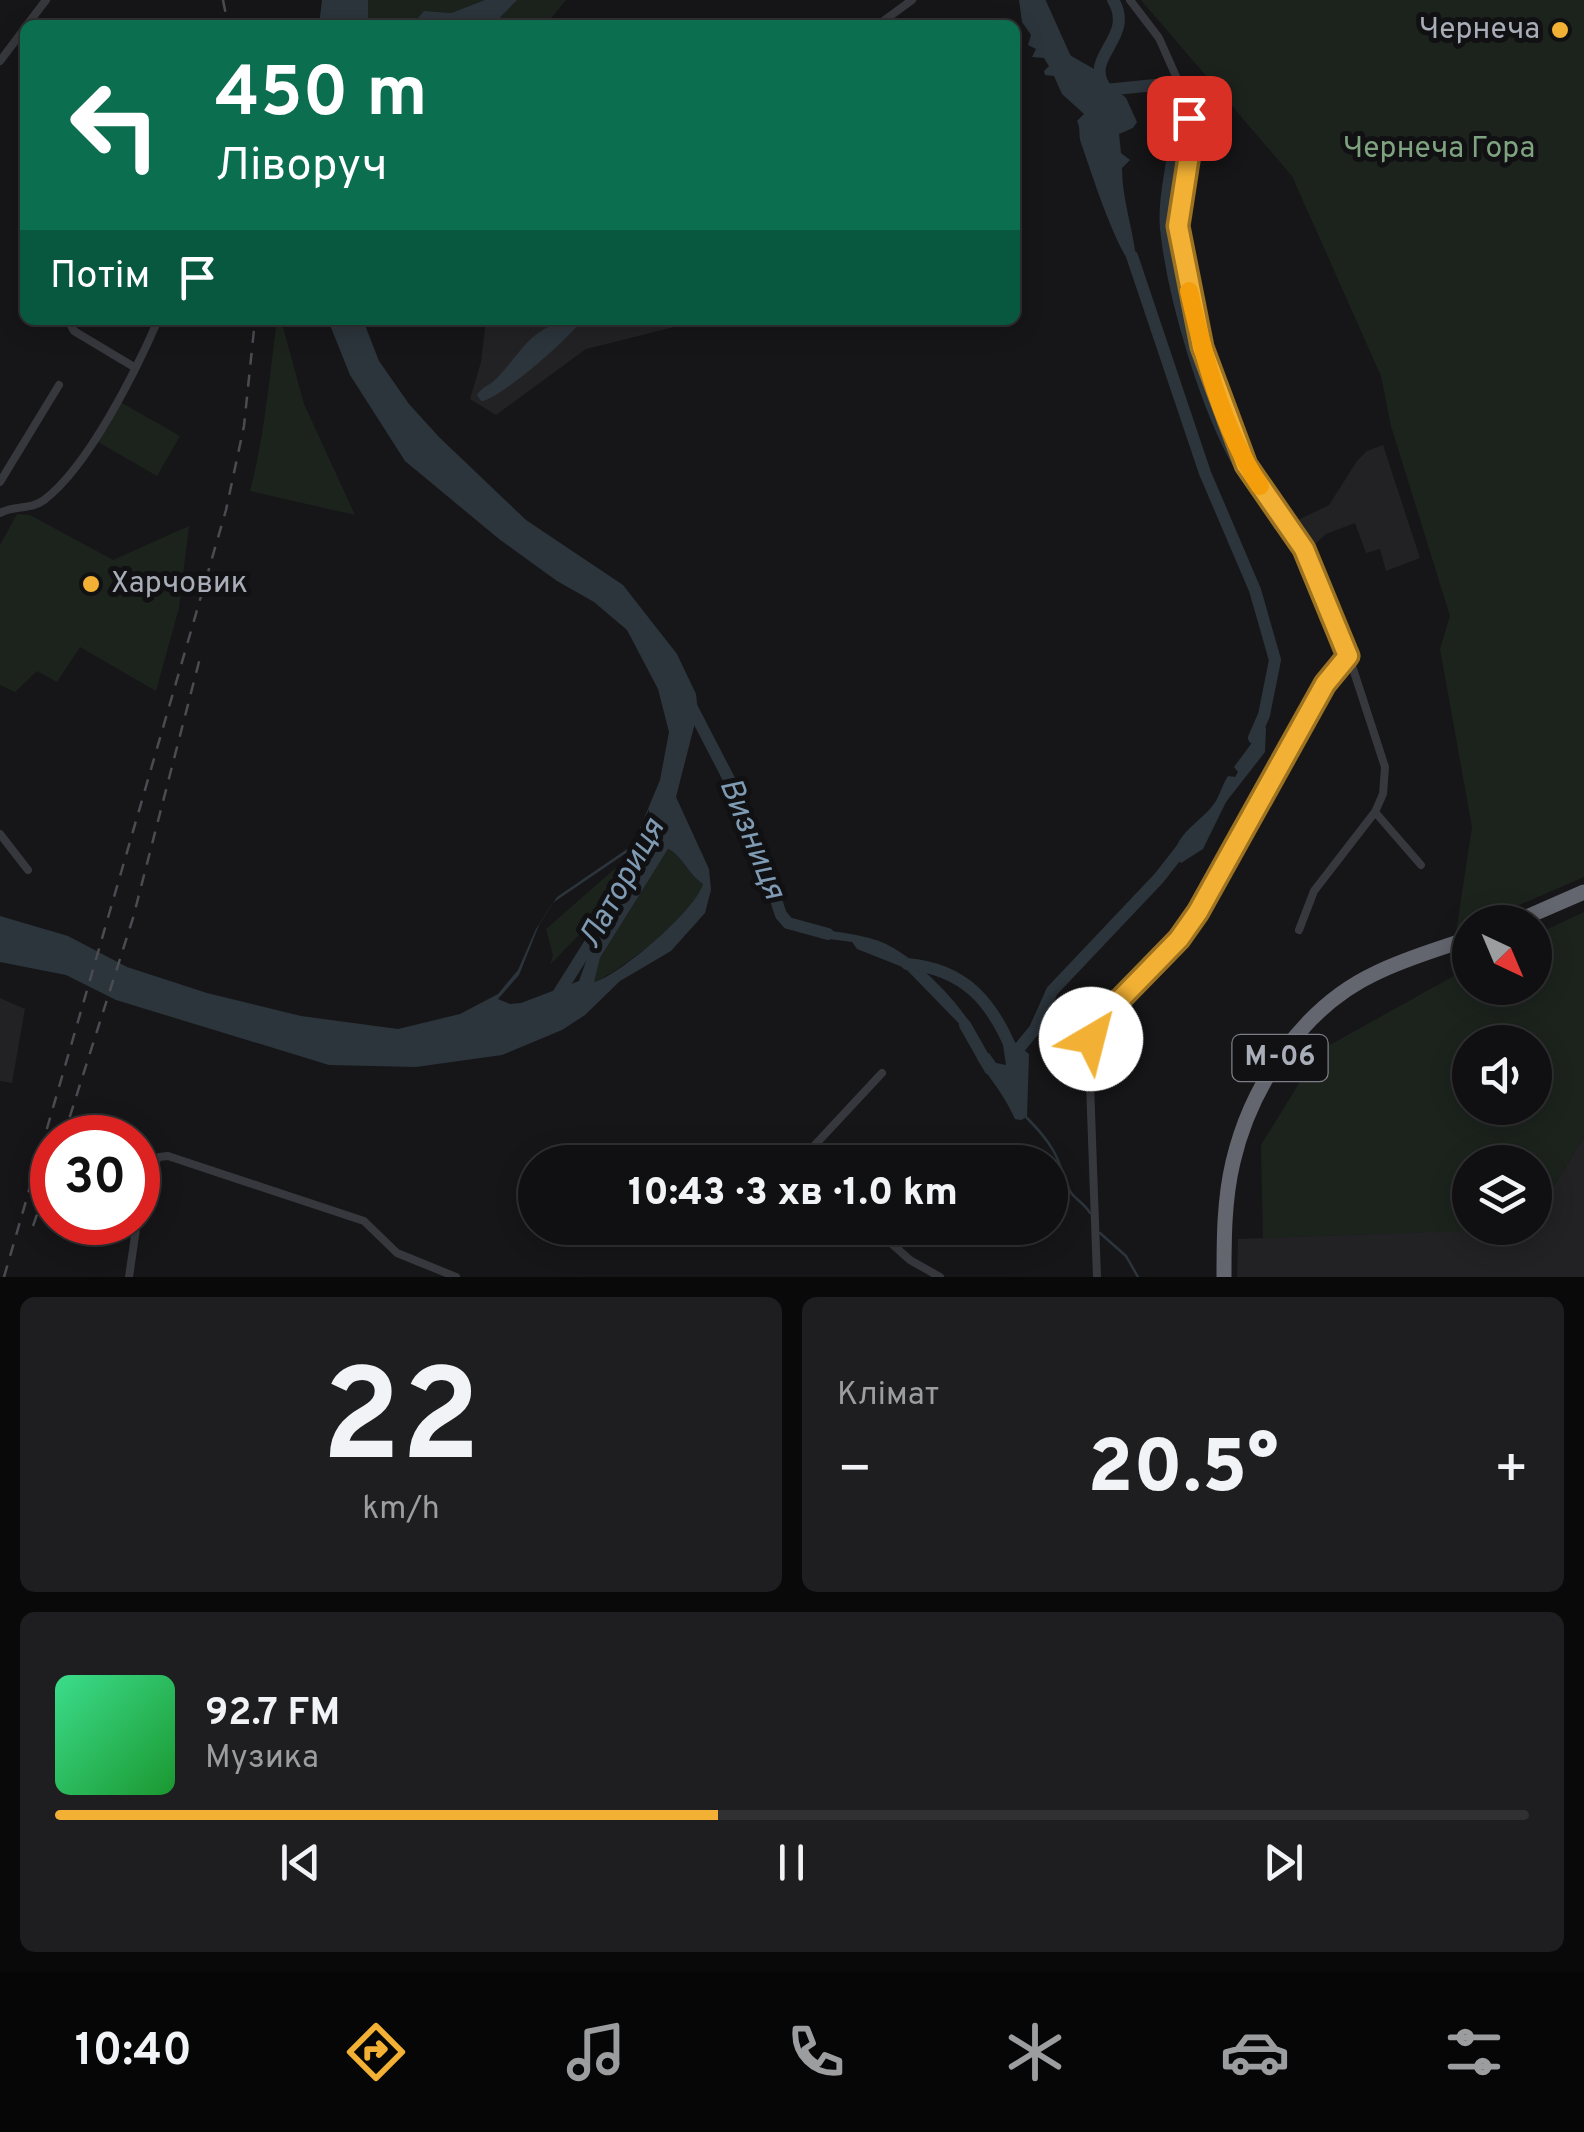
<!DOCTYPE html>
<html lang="uk">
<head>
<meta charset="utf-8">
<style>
	body { margin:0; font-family:Overpass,sans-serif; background:#1e1e20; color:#f1f3f6; height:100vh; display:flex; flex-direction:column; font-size:38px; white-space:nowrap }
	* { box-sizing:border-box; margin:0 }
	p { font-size:32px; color:#9c9d9f }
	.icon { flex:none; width:55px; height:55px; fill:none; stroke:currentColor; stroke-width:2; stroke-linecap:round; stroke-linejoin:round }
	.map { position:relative; height:1277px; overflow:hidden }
	.drawer { display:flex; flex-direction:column; gap:20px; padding:20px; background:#09090a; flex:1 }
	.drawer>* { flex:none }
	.hud { position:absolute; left:20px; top:20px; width:1000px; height:305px; border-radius:15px; box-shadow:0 5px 25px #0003,0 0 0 2px #303032; background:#0b6e4f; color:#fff; overflow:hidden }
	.needle { width:65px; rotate:136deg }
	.fabs { position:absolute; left:1452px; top:905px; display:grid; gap:20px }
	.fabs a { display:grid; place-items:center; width:100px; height:100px; border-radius:50%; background:#101012; box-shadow:0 5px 25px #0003,0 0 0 2px #303032; font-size:50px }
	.speed { position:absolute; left:30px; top:1115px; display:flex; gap:20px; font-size:50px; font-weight:700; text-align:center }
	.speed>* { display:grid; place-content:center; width:130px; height:130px; border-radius:50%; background:#101012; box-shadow:0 5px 25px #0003,0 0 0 2px #303032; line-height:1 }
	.speed .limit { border:15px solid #d22; background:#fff; color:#111 }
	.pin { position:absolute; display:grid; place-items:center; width:85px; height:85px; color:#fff; margin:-42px; border-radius:20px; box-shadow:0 5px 15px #0006 }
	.me { position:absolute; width:110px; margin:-55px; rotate:37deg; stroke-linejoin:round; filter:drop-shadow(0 0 8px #0008) }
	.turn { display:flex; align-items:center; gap:35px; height:210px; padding:0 30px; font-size:45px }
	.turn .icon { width:130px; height:130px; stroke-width:2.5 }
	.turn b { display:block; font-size:70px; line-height:85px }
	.then { display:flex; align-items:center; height:95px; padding:0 30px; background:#0003; gap:20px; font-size:38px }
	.big { font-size:75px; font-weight:800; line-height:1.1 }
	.drawer .widget { flex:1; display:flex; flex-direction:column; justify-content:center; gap:15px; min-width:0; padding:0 35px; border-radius:15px; background:#1e1e20 }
	.drawer .dial { align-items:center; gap:0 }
	.dial b { font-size:130px; line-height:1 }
	.song { display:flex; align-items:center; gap:30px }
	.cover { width:120px; height:120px; border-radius:15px; background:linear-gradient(135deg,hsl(150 70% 55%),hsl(130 70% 35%)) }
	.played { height:10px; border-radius:5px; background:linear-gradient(90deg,#f2b134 45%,#303032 45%) }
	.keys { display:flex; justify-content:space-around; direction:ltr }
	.heat { display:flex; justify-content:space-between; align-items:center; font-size:55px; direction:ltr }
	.drawer .tiles { flex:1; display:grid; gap:20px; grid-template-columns:1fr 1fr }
	.widget:last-child { grid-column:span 2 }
	.trip { position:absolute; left:518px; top:1145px; width:550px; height:100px; border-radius:50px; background:#101012; box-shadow:0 5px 25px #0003,0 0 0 2px #303032; font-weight:800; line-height:100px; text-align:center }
	.dock { display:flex; height:160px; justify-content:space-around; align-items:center; background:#060607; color:#9c9d9f }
	.dock .icon { width:70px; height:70px }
	.dock .current { color:#f2b134 }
	.dock b { font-size:45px; color:#f1f3f6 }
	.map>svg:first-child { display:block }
</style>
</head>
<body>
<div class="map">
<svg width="1584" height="1277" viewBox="0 0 1584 1277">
	<rect width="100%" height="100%" fill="#161618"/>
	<!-- built -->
	<path fill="#222225" d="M 486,320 L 702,320 L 586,349 L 496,415 L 470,399 L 481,362 Z
		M 1383,445 L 1420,558 L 1386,571 L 1380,549 L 1366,553 L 1355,523 L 1326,534 L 1310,549 L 1296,521 L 1329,505 L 1357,461 L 1367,451 Z
		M 0,998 L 25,1009 L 12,1083 L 0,1081 Z
		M 1584,1137 L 1584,1277 L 1237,1277 L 1238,1239 L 1535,1228 L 1535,1216 Z"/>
	<!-- green -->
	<path fill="#1c231d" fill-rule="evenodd" d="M 368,0 L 485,0 L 451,13 L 425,11 L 412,25 L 368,25 Z
		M 517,0 L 566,0 L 546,25 L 493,25 Z
		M 1141,0 L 1584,0 L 1584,877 L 1480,922 L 1470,922 L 1470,927 L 1456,933 L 1472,827 L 1440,649 L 1450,616 L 1391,426 L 1381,376 L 1292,176 Z
		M 277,320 L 281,320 L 304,404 L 355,515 L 250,491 C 265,435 269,378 277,320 Z
		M 120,402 L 180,436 L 157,476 L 98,442 Z
		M 17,514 L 30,515 L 113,560 L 189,526 L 179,608 L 156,691 L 80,647 L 57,682 L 37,671 L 15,692 L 0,685 L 0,545 Z
		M 668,849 C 681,854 688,874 703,884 C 700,894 696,904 689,912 C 674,927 611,978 593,982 L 600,958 Z
		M 627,858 L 632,861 L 597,916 L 550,965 L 553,955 L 546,929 Z
		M 1584,912 L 1584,1137 L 1535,1216 L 1535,1162 L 1470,1162 L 1470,1228 L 1527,1229 L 1263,1238 L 1261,1145 L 1319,1051 L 1470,967 L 1470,988 L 1535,988 L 1535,935 ZM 1470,1042 L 1535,1042 L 1535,1108 L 1470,1108 Z"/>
	<!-- water -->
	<path fill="#2c353c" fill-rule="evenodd" d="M 322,0 L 368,0 L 368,25 L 319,25 Z
		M 485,0 L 517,0 L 493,25 L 412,25 L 424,11 L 451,13 Z
		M 1019,0 L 1046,0 L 1042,6 L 1061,50 L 1094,69 L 1126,98 L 1137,122 L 1133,128 L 1119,134 L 1121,153 L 1130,160 L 1122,168 C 1122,203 1136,236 1137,271 C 1117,255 1091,171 1081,143 C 1078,134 1081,129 1077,121 L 1084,114 L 1062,94 L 1054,76 L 1045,75 L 1044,71 L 1049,66 L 1044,58 L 1032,57 L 1036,49 L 1028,45 L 1031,35 L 1022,22 Z
		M 328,320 L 363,320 L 379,361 L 409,404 L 439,437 L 526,520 L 623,585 L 677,654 L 696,694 L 698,711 L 676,797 L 709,869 L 711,890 L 705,913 L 671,951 L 620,981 L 585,1015 L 562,1030 L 502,1055 L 416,1067 L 329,1065 L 116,1000 L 66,975 L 0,962 L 0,916 L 68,936 L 127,967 L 207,993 L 301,1016 L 398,1029 L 460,1014 L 498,994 L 518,970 L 536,929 L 557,897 L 633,845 L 660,780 L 669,732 L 658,689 L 627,630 L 594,602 L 557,581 L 499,539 L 405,461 L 350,375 ZM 649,809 L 649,834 L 639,862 L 627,871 L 604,911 L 579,981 L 521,1003 L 510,1004 L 498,999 L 519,975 L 539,925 L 554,902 L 632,849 ZM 668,849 C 681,854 688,874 703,884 C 696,910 619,976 594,982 L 600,958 Z
		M 581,320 C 575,334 498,401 481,401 L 477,395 C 483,386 489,386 496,379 C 524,350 533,321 581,320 Z
		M 1261,722 L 1266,728 L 1265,752 L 1226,802 L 1203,849 L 1181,863 L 1175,857 C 1174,832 1207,819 1217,799 C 1221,791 1223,784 1228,776 L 1235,777 L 1238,772 L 1234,767 L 1254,740 L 1250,731 Z
		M 810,927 C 833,932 865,934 886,944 C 917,959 958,1001 975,1031 L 973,1038 L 905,968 L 857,949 L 852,942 L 822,938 Z
		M 1011,1039 L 1029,1054 L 1027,1117 L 1021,1120 L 1015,1119 C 1005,1096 991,1080 977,1059 L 989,1053 L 996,1063 L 1006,1065 L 1003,1045 Z"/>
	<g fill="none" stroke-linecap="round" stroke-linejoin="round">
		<!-- stream -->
		<path stroke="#2c353c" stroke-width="2.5" d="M 1027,1118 C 1053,1144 1057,1155 1069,1189 C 1072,1198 1084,1202 1090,1213
			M 1100,1233 L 1126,1256 L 1138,1277"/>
		<!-- river -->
		<path stroke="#2c353c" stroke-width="12" d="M 1039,0 L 1065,58
			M 1105,87 C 1083,57 1136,37 1113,0
			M 1105,90 L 1155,85 L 1168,92 C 1186,138 1162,182 1166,228 C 1173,297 1206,408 1241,468 C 1253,488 1268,505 1279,525
			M 1132,256 L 1205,473 L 1255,590 L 1275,660 L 1264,715 L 1254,738
			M 689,702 L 749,818 L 781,915 L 788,923 L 828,934
			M 907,964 C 964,969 992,1001 1013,1053
			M 557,996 L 599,929
			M 965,1025 L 990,1069
			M 1012,1057 L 1035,1029 L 1052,991 L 1159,878 L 1184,846"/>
		<!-- street -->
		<path stroke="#37383d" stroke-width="8" d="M 1130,0 L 1159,38 L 1179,83 L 1189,118 L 1191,142 L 1179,226 L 1202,347 L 1247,465 L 1290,525 L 1313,568 L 1343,638 L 1385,767 L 1383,794 L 1375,812 L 1314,891 L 1299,930
			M 27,25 L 46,0
			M 878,25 L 912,0
			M 0,61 L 25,28
			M 68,320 L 74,331 L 134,367
			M 0,482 L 59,385
			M 0,513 C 14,505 31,510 44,500 C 88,467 136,371 158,320
			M 1375,812 L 1421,865
			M 0,834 L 28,870
			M 799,1162 L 882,1073
			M 138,1220 L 146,1175 L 159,1157 L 168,1156 L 364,1221 L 397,1253 L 456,1277
			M 874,1228 L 910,1260 L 940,1277
			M 129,1277 L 137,1222
			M 1097,1277 L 1089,1056 L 1093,1031 L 1101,1020 L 1179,939 L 1208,897 L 1325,684 L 1348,656"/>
		<!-- highway -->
		<path stroke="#63666e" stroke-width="15" d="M 1515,922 L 1584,892
			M 1224,1277 C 1224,1239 1224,1200 1233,1162 C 1251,1085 1303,1007 1376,973 C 1406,958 1439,949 1470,938"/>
		<!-- rail -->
		<path stroke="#4a4c52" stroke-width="2.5" stroke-dasharray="12 10" stroke-linecap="butt" d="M 223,0 L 228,25
			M 63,1138 L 133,918 L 201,654
			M 33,1226 L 52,1171
			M 4,1277 L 226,510 L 244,426 L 255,320"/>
	</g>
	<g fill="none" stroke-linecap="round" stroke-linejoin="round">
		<defs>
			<path id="route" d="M 1091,1039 L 1100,1020 L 1179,939 L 1198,912 L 1325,684 L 1348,656 L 1304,549 L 1246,465 L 1202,347 L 1178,226 L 1191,142 L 1189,118"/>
		</defs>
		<!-- route casing -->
		<use href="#route" stroke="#9d7322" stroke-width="25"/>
		<!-- route -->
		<use href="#route" stroke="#f2b134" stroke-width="18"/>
		<!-- slow -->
		<path stroke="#f59e0b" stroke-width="18" d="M 1189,291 C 1204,357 1222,428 1260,486"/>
	</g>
	<!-- markers -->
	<g fill="#f2b134" stroke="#111113" stroke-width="4">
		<circle cx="1560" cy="30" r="10"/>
		<circle cx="91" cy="584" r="10"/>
	</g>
	<g text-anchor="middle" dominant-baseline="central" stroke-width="10" stroke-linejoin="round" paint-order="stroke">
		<!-- shield labels -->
		<rect fill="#111113" stroke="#7b7e86" stroke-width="2.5" x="1232.5" y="1035" width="95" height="46" rx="8"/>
		<g font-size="28" font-weight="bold" fill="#a8adb8">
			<text x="1280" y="1058">М-06</text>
		</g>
		<!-- poi labels -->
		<g font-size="30" fill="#a8adb8" stroke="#111113" text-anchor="end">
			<text x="1540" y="30">Чернеча</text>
			<text x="111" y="584" text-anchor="start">Харчовик</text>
		</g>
		<!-- park labels -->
		<g font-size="30" fill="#7fa381" stroke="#111113">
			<text x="1439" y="149">Чернеча Гора</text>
		</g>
		<!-- water labels -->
		<g font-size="32" font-style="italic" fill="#7f9bb3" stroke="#111113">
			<text transform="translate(751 839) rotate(68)">Визниця</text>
			<text transform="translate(623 884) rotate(-61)">Латориця</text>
		</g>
	</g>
</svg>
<div class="fabs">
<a><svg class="needle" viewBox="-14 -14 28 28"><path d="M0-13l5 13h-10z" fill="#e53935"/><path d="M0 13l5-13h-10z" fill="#9c9d9f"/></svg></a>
<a><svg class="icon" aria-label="sound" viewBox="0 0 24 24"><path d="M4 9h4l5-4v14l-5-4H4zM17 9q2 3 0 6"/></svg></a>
<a><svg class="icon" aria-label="layers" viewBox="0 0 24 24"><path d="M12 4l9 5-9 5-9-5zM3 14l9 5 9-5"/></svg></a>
</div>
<div class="speed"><div class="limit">30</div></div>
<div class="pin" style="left:1189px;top:118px;background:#d93025"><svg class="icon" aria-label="arrive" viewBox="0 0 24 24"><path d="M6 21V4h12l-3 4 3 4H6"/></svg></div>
<svg class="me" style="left:1091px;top:1039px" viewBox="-20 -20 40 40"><circle r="19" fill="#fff"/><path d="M0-13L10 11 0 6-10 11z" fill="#f2b134"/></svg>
<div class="trip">10:43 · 3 хв · 1.0 km</div>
<div class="hud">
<div class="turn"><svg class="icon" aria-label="left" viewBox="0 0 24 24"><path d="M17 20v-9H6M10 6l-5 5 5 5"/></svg><div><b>450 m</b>Ліворуч</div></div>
<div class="then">Потім<svg class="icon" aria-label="arrive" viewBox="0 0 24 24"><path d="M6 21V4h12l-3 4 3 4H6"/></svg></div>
</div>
</div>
<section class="drawer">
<div class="tiles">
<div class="widget dial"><b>22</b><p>km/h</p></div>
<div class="widget"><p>Клімат</p>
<div class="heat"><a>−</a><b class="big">20.5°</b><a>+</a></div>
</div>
<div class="widget">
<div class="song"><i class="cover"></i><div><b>92.7 FM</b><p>Музика</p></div></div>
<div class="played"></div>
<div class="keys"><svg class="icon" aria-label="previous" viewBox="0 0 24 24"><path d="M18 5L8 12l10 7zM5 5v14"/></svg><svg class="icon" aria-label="pause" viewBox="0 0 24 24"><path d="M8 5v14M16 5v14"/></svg><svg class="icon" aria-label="next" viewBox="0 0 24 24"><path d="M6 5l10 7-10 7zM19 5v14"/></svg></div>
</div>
</div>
</section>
<nav class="dock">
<b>10:40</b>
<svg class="icon current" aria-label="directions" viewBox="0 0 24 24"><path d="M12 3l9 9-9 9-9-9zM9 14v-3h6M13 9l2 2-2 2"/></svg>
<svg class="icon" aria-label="music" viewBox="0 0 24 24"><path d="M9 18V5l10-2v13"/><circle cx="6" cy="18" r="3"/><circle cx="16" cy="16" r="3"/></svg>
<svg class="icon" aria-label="phone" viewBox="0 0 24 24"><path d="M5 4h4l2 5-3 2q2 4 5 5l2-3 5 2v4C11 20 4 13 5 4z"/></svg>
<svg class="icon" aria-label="climate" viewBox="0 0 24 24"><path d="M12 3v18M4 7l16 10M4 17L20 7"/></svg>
<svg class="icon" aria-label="car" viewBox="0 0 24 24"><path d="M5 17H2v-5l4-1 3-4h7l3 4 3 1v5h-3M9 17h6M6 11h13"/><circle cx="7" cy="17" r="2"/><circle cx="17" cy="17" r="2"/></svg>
<svg class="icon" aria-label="filters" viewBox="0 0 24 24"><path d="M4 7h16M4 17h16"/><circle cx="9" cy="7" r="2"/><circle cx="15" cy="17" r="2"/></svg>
</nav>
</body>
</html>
